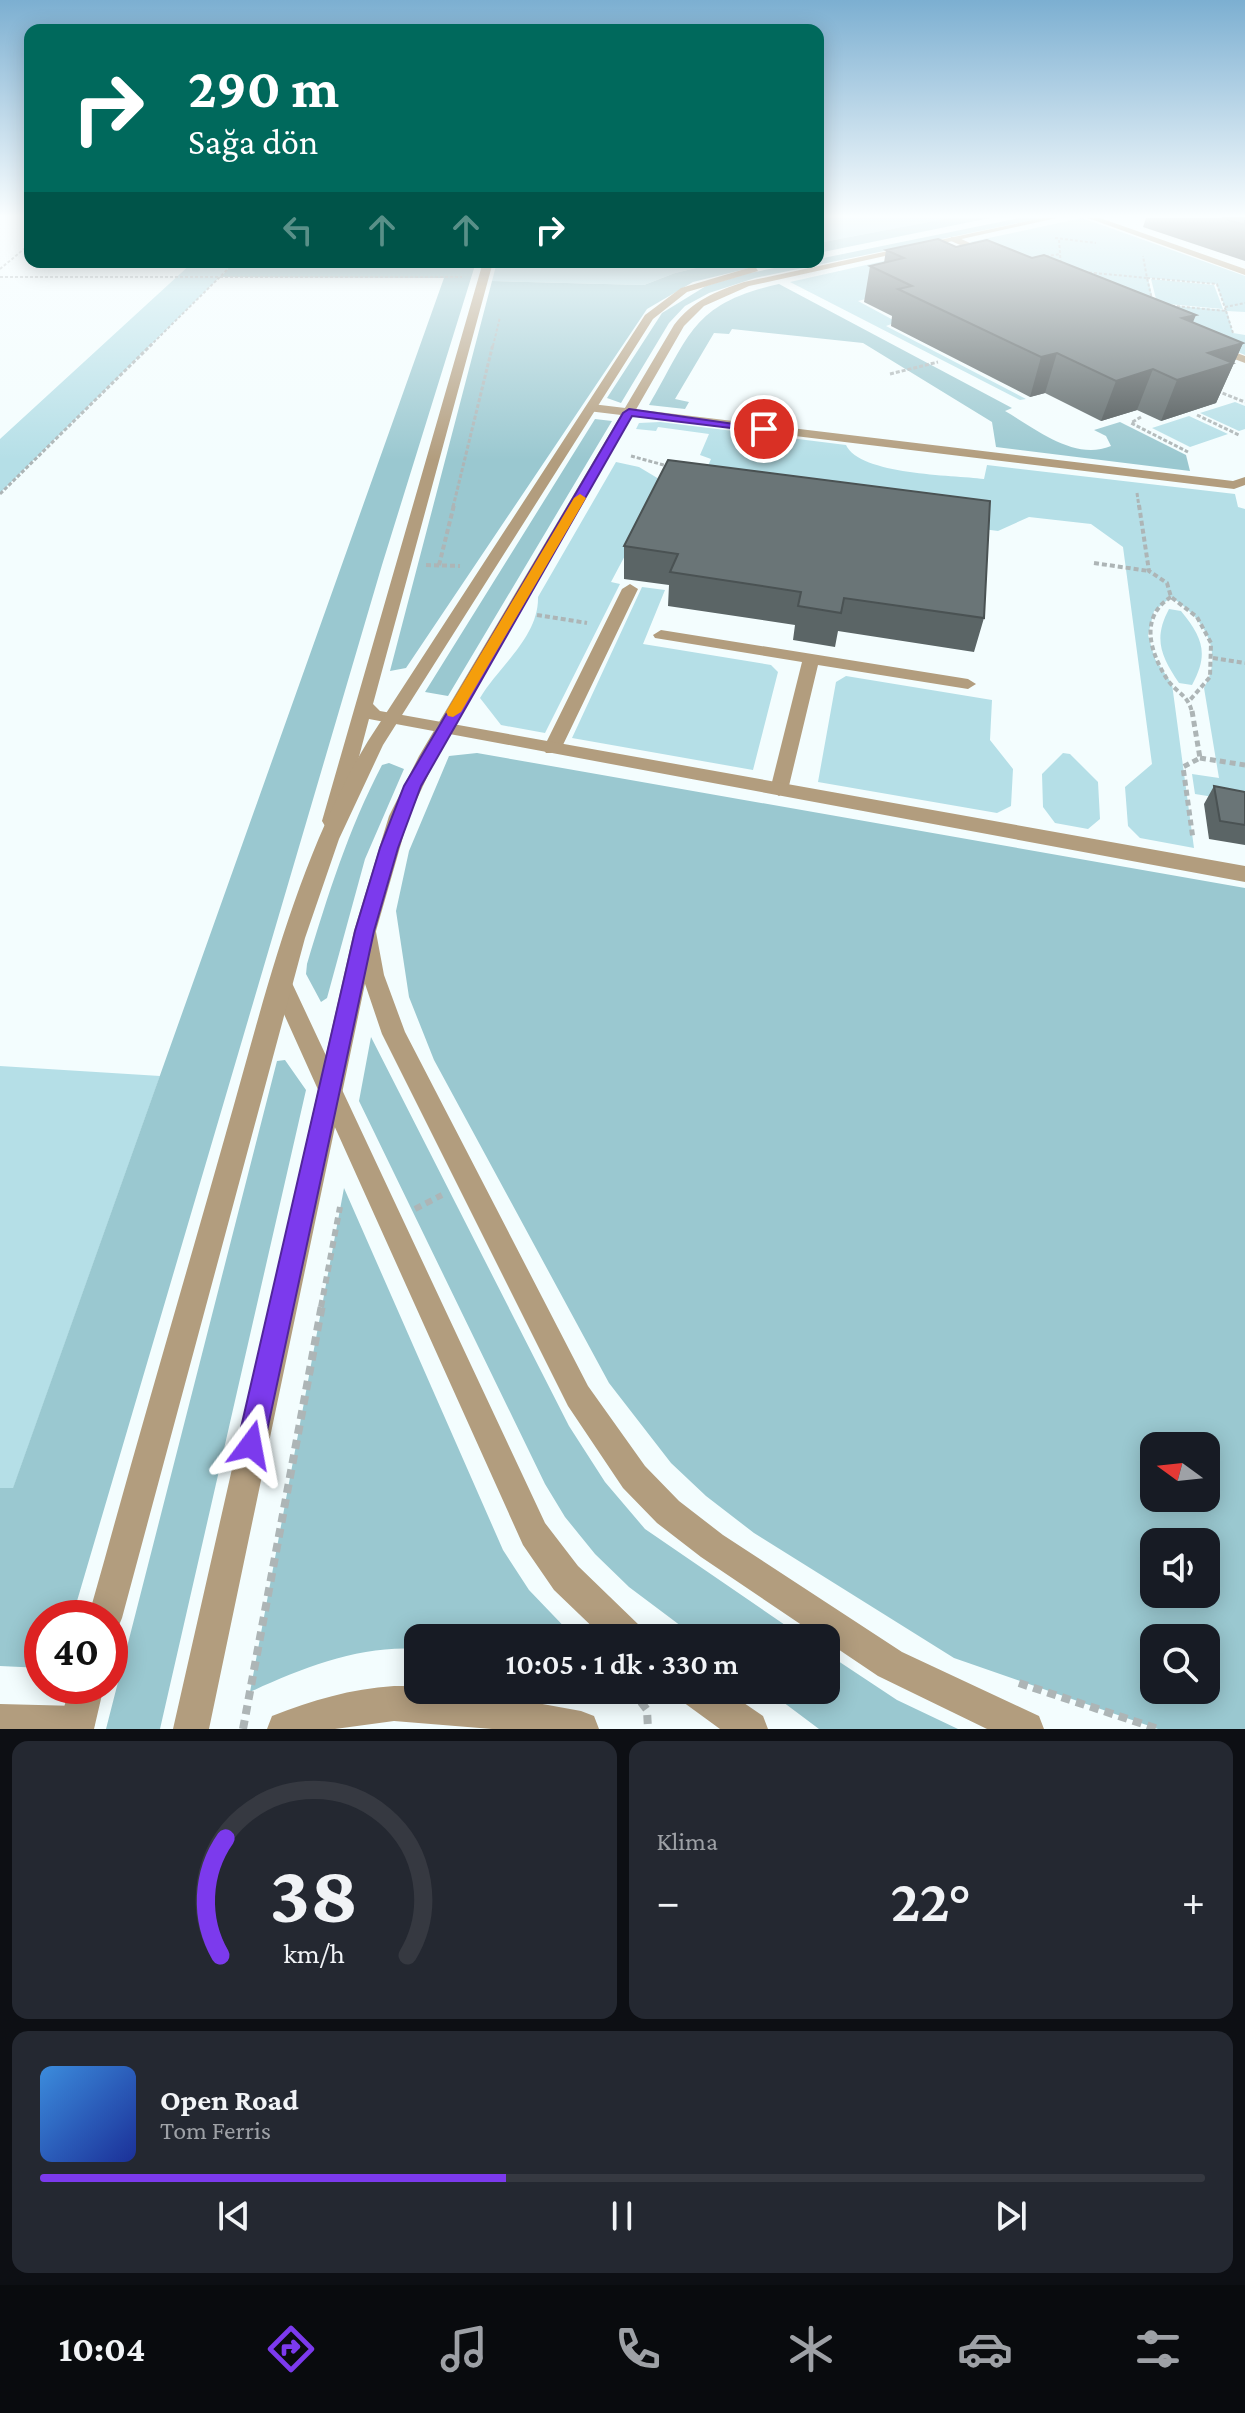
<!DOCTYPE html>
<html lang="tr">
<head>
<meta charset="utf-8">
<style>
	body { margin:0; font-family:"Crimson Pro",serif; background:#242831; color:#f1f3f6; height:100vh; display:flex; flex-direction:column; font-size:30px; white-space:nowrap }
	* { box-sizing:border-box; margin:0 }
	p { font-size:26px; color:#9ea1a6 }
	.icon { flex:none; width:44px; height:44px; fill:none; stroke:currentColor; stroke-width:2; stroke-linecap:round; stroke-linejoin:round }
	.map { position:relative; height:1729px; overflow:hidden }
	.details { display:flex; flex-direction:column; gap:12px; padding:12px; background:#0d0f14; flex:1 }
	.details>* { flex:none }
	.hud { position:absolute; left:24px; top:24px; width:800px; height:244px; border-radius:16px; box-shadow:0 4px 20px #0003; background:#00695c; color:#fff; overflow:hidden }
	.needle { width:52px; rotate:285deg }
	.tools { position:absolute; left:1140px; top:1432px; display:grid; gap:16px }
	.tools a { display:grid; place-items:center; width:80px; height:80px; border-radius:16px; background:#171b24; box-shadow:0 4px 20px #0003; font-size:40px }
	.speed { position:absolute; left:24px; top:1600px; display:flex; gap:16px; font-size:40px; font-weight:700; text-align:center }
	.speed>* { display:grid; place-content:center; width:104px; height:104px; border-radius:50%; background:#171b24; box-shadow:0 4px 20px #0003; line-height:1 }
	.speed .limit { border:12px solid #d22; background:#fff; color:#111 }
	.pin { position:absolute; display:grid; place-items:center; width:68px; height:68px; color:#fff; margin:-34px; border:4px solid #fff; border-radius:50%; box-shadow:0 2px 8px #0007 }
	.me { position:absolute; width:88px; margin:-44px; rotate:13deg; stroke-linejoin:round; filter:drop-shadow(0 0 6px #0008) }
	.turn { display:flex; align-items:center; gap:28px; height:168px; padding:0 32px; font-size:36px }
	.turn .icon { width:104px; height:104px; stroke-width:2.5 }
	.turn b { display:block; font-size:56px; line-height:68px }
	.lanes { display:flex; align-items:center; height:76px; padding:0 32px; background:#0003; justify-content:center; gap:40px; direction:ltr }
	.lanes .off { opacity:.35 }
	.big { font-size:60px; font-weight:600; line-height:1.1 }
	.details .card { flex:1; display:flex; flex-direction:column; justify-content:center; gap:12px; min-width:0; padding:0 28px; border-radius:16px; background:#242831 }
	.details .dial { align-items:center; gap:0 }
	.dial svg { height:208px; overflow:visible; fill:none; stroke:#363941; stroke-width:7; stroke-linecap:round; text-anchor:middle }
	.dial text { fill:#f1f3f6; stroke:none }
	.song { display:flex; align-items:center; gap:24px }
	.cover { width:96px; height:96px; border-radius:12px; background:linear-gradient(135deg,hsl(210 70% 55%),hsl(230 70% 35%)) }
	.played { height:8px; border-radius:4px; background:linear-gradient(90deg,#7c3aed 40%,#363941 40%) }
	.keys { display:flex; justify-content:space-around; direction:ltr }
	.heat { display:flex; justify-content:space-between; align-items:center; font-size:44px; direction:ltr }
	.details .tiles { flex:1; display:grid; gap:12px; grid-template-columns:1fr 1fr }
	.card:last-child { grid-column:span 2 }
	.trip { position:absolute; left:404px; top:1624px; width:436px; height:80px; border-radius:16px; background:#171b24; box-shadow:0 4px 20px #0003; font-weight:600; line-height:80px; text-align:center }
	.tabs { display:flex; height:128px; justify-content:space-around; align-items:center; background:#090b0e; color:#9ea1a6 }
	.tabs .icon { width:56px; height:56px }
	.tabs .selected { color:#7c3aed }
	.tabs b { font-size:36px; color:#f1f3f6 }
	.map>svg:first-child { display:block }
</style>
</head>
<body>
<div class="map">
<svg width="1245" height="1729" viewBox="0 0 1245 1729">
	<rect width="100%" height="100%" fill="#f3fdfe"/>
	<!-- green -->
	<path fill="#b5dfe7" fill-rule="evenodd" d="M 818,218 L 949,218 L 818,243 Z
		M 1082,218 L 1245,276 L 1245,312 L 1227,311 L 1233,333 L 1245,335 L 1245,355 L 970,242 ZM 1148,278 L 1216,284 L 1226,310 L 1154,304 Z
		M 951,246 L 969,250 L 889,293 L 858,301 L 897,322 L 886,326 L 1026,399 L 1020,400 L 790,282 Z
		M 193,262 L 235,262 L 0,493 L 0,439 Z
		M 497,262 L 721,262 L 675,273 L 644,285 L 492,281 Z
		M 1151,279 L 1214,285 L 1223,309 L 1157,303 Z
		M 1235,402 L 1245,406 L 1245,429 L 1239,431 L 1200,413 Z
		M 1189,416 L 1228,434 L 1190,447 L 1152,428 Z
		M 660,422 L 846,445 C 860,475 952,475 984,479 L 987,465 L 1235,494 L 1238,507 L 1245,509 L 1245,802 L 1195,794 L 1192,774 L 1219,778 L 1204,688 C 1225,651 1204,618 1171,597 L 1154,611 L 1148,635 L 1155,659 L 1172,684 L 1194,848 L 1140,838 L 1128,826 L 1125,787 L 1152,764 L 1123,547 L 1091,524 L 1029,517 L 998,531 L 697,491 L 711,459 L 700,455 L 709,434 L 658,427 L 656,431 L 636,429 L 639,423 Z
		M 616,462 L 639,467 L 664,482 L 611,582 L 620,584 L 545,733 L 501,725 L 480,698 C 498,667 539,637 538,597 Z
		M 642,587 L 665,590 L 643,644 L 771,665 L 778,672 L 753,770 L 572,738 Z
		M 1169,609 L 1181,611 C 1203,638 1209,654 1192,685 L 1179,683 C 1161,656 1153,639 1169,609 Z
		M 846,676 L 992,700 L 990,740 L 1013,769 L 1011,806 L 997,813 L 818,782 L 836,682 Z
		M 1063,753 L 1070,754 L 1098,782 L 1100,819 L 1088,829 L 1055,823 L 1043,807 L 1042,774 Z
		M 0,1066 L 160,1076 L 13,1489 L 0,1488 Z"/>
	<!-- forest -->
	<path fill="#9ac8d0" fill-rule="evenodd" d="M 949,218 L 990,218 L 818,253 L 818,243 Z
		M 1019,218 L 1042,218 L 755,278 L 709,293 L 685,306 L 669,323 L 621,403 L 607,398 L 662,313 L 706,286 L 750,273 Z
		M 235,262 L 476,262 L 382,565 L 72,1618 L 42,1618 L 42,1668 L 0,1666 L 0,1488 L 13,1488 L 444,278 L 220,277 Z
		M 721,262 L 774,262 L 693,282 L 647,309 L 406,668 L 390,671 L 492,281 L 644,285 L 675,273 Z
		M 779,284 L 1012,408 L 1005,411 C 1036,429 1074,461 1111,446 L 1106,436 L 1094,430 L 1120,422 L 1186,455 L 1190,471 L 996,447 L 992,422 L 863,343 L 732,329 L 729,334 L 714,333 L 675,399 L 689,402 L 685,409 L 649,405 C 690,335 692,303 779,284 Z
		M 595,419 L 612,421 L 448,696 L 425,692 Z
		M 477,753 L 1245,888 L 1245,1729 L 1158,1729 L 954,1658 L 754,1533 L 706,1496 L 671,1463 L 609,1383 L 434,1060 L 409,997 L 396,911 L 409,851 L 449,756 ZM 1154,1446 L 1206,1446 L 1206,1498 L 1154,1498 ZM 1154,1542 L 1206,1542 L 1206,1594 L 1154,1594 ZM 1154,1638 L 1206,1638 L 1206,1690 L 1154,1690 Z
		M 389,763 L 404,769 L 365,859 L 327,998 L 321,1002 L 306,974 L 307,964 C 328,895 348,830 382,765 Z
		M 371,1037 L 569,1426 L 605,1482 L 645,1529 L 804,1638 L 697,1638 L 629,1587 L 595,1554 L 565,1517 L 545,1484 L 359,1101 Z
		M 285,1060 L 306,1090 L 160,1729 L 106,1729 L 277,1061 Z
		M 344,1188 L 503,1550 L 529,1590 L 575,1638 L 418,1638 L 418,1649 C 360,1645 302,1668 250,1692 Z
		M 826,1653 L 897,1700 L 958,1729 L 819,1729 L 767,1690 L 826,1690 Z"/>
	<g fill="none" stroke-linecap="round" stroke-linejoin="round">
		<!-- path-far5 -->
		<path stroke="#adb5b6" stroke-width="2" stroke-dasharray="3 2" stroke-linecap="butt" d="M 1055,238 L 1096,243
			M 1059,240 L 1061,267
			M 1041,257 L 1060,254
			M 0,269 L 30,244
			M 1084,272 L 1147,278 L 1143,256
			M 0,277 L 462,277
			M 1147,278 L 1217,284 L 1226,311 L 1153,304 Z
			M 1225,307 L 1245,303
			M 1226,311 L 1233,333
			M 150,346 L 235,262
			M 493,346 L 500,317"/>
		<!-- path-far4 -->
		<path stroke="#adb5b6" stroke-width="3" stroke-dasharray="4 2" stroke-linecap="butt" d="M 890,374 L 938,362
			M 1217,391 L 1245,402
			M 1197,415 L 1239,435
			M 1141,417 L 1131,423 L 1188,452
			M 631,456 L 671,467
			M 1137,493 L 1139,507
			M 0,494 L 152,344
			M 453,507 L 493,344"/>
		<!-- path-far3 -->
		<path stroke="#adb5b6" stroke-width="4" stroke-dasharray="5 3" stroke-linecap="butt" d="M 1139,505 L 1149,571 L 1167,583 L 1171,597 L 1197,617 L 1211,643 L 1210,677 L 1190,700
			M 1094,563 L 1149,571
			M 426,565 L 460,566
			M 439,565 L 454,505
			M 1171,597 C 1139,617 1150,652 1167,679 C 1176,693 1189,695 1192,713
			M 537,615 L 587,623
			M 1213,658 L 1245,663"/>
		<!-- path-far2 -->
		<path stroke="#adb5b6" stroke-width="5" stroke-dasharray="6 4" stroke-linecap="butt" d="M 1192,711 L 1200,758 L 1183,767 L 1193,839
			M 1200,758 L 1245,765"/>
		<!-- path-far1 -->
		<path stroke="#adb5b6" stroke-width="6" stroke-dasharray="7 5" stroke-linecap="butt" d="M 415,1209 L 442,1195
			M 321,1307 L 340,1207"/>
		<!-- path -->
		<path stroke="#adb5b6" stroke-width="8" stroke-dasharray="9 6" stroke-linecap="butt" d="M 1019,1683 L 1158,1729
			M 632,1690 L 647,1710 L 648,1729
			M 243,1729 L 322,1305"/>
		<!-- service -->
		<path fill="#b29d7e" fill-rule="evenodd" d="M 1088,218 L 1100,218 L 1245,269 L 1245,275 Z
			M 630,584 L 638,589 L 561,749 L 558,753 L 546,753 L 543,749 L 622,589 Z
			M 661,630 L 968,679 L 976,684 L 968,689 L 818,665 L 788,790 L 779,796 L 770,790 L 802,662 L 655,638 L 653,635 Z"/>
		<!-- minor -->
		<path fill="#b29d7e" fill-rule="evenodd" d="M 951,237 L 957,237 L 996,255 L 988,257 L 951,241 Z
			M 483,262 L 493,262 L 373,704 L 380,711 L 1245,866 L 1245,882 L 369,719 L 342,821 L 339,826 L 325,826 L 322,821 Z
			M 1212,344 L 1245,356 L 1245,363 L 1208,349 L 1208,345 Z
			M 592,404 L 1233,481 L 1245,477 L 1245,485 L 1234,489 L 588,411 L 588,405 Z
			M 365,924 L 372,926 L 376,932 L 384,975 L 405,1032 L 588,1386 L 645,1466 L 679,1501 L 723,1535 L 902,1652 L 1039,1716 L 1044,1729 L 987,1729 L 878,1676 L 826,1641 L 826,1638 L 821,1638 L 701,1557 L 657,1523 L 623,1488 L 568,1406 L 382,1034 L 362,975 L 354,932 L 358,926 Z
			M 281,974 L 289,977 L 292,983 L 545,1523 L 578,1566 L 640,1626 L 645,1638 L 604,1638 L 554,1590 L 523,1545 L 270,983 L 273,977 Z
			M 394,1686 L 418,1686 L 418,1690 L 466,1690 L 581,1711 L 594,1716 L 599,1729 L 492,1729 L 394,1721 L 335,1729 L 267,1729 L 272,1716 C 313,1700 350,1689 394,1686 Z
			M 678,1690 L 725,1690 L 763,1716 L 768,1729 L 720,1729 L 683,1702 Z
			M 0,1704 L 77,1706 L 90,1711 L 95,1724 L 93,1729 L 0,1729 Z"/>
		<!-- tertiary -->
		<path fill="#b29d7e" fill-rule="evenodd" d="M 1042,218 L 1057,218 L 749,286 L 704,306 L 684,326 L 437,756 L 409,816 L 376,931 L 209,1729 L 173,1729 L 354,931 L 389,816 L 419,756 L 674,325 C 692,301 716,291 744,282 Z
			M 755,266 L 758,271 L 687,292 L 653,319 L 383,745 L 339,839 L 305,938 L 122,1618 L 117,1630 L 110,1633 L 110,1618 L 88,1618 L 105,1558 C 144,1416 186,1275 226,1133 C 264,1001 296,860 368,741 L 645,315 L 681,288 Z
			M 70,1686 L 104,1686 L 94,1729 L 58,1729 Z"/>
	</g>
	<!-- wall -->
	<path fill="#5b6566" d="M 1146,218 L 1245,218 L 1245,261 L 1143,227 Z
		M 956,247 L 1192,322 L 1243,343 L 1216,403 L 1161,421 L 1137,410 L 1101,421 L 1045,393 L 1030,397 L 891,326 L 892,316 L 864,302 L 870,266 L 884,263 L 886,250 Z
		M 668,460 L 984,618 L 974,652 L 838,631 L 835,647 L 793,640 L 795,625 L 668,606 L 669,585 L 624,579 L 624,546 Z
		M 1214,786 L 1245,792 L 1245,845 L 1209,839 L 1204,804 Z"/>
	<!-- shaded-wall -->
	<path fill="#4a5253" d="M 1196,315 L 1180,353 L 1182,318 Z
		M 1243,343 L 1216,403 L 1161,421 L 1177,380 L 1208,353 Z
		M 1057,353 L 1045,393 L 1030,397 L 1041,357 Z
		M 1153,369 L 1137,410 L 1101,421 L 1116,381 Z"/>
	<!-- building -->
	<path fill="#6a7577" stroke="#4a5253" stroke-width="2" d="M 1222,218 L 1245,218 L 1245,225 Z
		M 938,239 L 956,247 L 987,240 L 1032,258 L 1044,255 L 1196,315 L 1182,318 L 1243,343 L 1208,353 L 1233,363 L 1177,380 L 1153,369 L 1116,381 L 1057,353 L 1041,357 L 898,289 L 912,286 L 870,266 L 904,258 L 886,250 Z
		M 668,460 L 990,501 L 984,618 L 844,598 L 841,613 L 798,606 L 801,592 L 670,572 L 678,554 L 624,546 Z
		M 1214,786 L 1245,792 L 1245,825 L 1220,821 Z"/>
	<!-- sky -->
	<linearGradient id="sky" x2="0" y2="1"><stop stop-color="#7cafd1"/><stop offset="0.47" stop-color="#fafeff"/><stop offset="1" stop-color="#fafeff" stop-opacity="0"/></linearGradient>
	<rect width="1245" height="460" fill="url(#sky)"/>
	<!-- route -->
	<path fill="#7c3aed" stroke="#51269a" stroke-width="2" d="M 629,409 L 770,429 L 764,432 L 632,416 L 421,786 L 398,848 L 374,931 L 264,1445 L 260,1454 L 251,1458 L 241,1454 L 237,1445 L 355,931 L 380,848 L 404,786 L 623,413 Z"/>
	<!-- slow -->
	<path fill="#f59e0b" d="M 580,494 L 586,498 L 461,712 L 453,717 L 448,716 L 446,712 L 574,498 Z"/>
</svg>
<div class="tools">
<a><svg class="needle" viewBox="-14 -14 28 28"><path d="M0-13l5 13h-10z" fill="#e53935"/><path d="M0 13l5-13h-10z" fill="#9ea1a6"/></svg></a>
<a><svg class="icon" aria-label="sound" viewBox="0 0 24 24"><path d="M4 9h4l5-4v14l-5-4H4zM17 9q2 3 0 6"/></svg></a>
<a><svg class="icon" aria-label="search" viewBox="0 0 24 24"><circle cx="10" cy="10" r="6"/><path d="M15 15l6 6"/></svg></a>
</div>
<div class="speed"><div class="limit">40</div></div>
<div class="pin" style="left:764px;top:429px;background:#d93025"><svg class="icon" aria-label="arrive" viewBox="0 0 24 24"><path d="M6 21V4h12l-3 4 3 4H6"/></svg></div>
<svg class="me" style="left:251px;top:1445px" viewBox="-20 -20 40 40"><path d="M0-17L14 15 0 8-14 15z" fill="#7c3aed" stroke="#fff" stroke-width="4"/></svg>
<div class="trip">10:05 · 1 dk · 330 m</div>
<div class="hud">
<div class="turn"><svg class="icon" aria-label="right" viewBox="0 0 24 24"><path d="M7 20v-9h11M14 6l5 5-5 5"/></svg><div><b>290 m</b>Sağa dön</div></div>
<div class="lanes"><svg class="icon off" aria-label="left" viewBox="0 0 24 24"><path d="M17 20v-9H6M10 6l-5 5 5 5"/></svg><svg class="icon off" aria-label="ahead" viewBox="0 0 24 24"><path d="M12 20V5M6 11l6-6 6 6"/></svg><svg class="icon off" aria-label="ahead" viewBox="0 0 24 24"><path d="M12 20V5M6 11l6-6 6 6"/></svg><svg class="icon" aria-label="right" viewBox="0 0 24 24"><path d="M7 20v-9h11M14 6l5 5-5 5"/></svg></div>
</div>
</div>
<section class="details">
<div class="tiles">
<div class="card dial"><svg viewBox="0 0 100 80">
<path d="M14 69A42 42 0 1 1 86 69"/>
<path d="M14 69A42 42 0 0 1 16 24" stroke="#7c3aed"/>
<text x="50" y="56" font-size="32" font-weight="700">38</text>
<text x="50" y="72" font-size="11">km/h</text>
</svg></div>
<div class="card"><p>Klima</p>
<div class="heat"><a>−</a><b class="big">22°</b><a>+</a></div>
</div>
<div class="card">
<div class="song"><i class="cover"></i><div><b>Open Road</b><p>Tom Ferris</p></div></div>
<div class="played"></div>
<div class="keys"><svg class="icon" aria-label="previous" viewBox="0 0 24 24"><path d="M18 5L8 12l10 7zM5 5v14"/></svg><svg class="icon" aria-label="pause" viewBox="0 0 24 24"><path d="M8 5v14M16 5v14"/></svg><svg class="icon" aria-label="next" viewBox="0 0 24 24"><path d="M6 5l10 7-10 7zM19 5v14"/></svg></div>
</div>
</div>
</section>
<nav class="tabs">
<b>10:04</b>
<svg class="icon selected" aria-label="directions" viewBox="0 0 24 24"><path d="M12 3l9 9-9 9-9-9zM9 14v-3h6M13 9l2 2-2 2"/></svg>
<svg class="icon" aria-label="music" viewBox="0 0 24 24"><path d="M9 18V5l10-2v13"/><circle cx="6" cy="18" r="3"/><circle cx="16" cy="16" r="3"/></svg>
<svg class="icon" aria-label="phone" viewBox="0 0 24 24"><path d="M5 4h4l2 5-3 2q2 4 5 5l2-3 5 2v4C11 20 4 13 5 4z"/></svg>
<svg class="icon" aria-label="climate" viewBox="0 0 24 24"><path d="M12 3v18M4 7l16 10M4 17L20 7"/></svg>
<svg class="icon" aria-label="car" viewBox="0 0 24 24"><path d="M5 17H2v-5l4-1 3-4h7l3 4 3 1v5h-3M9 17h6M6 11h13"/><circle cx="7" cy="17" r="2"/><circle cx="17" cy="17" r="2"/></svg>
<svg class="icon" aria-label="filters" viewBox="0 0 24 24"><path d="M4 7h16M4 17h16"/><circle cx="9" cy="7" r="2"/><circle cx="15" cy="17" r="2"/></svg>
</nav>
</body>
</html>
